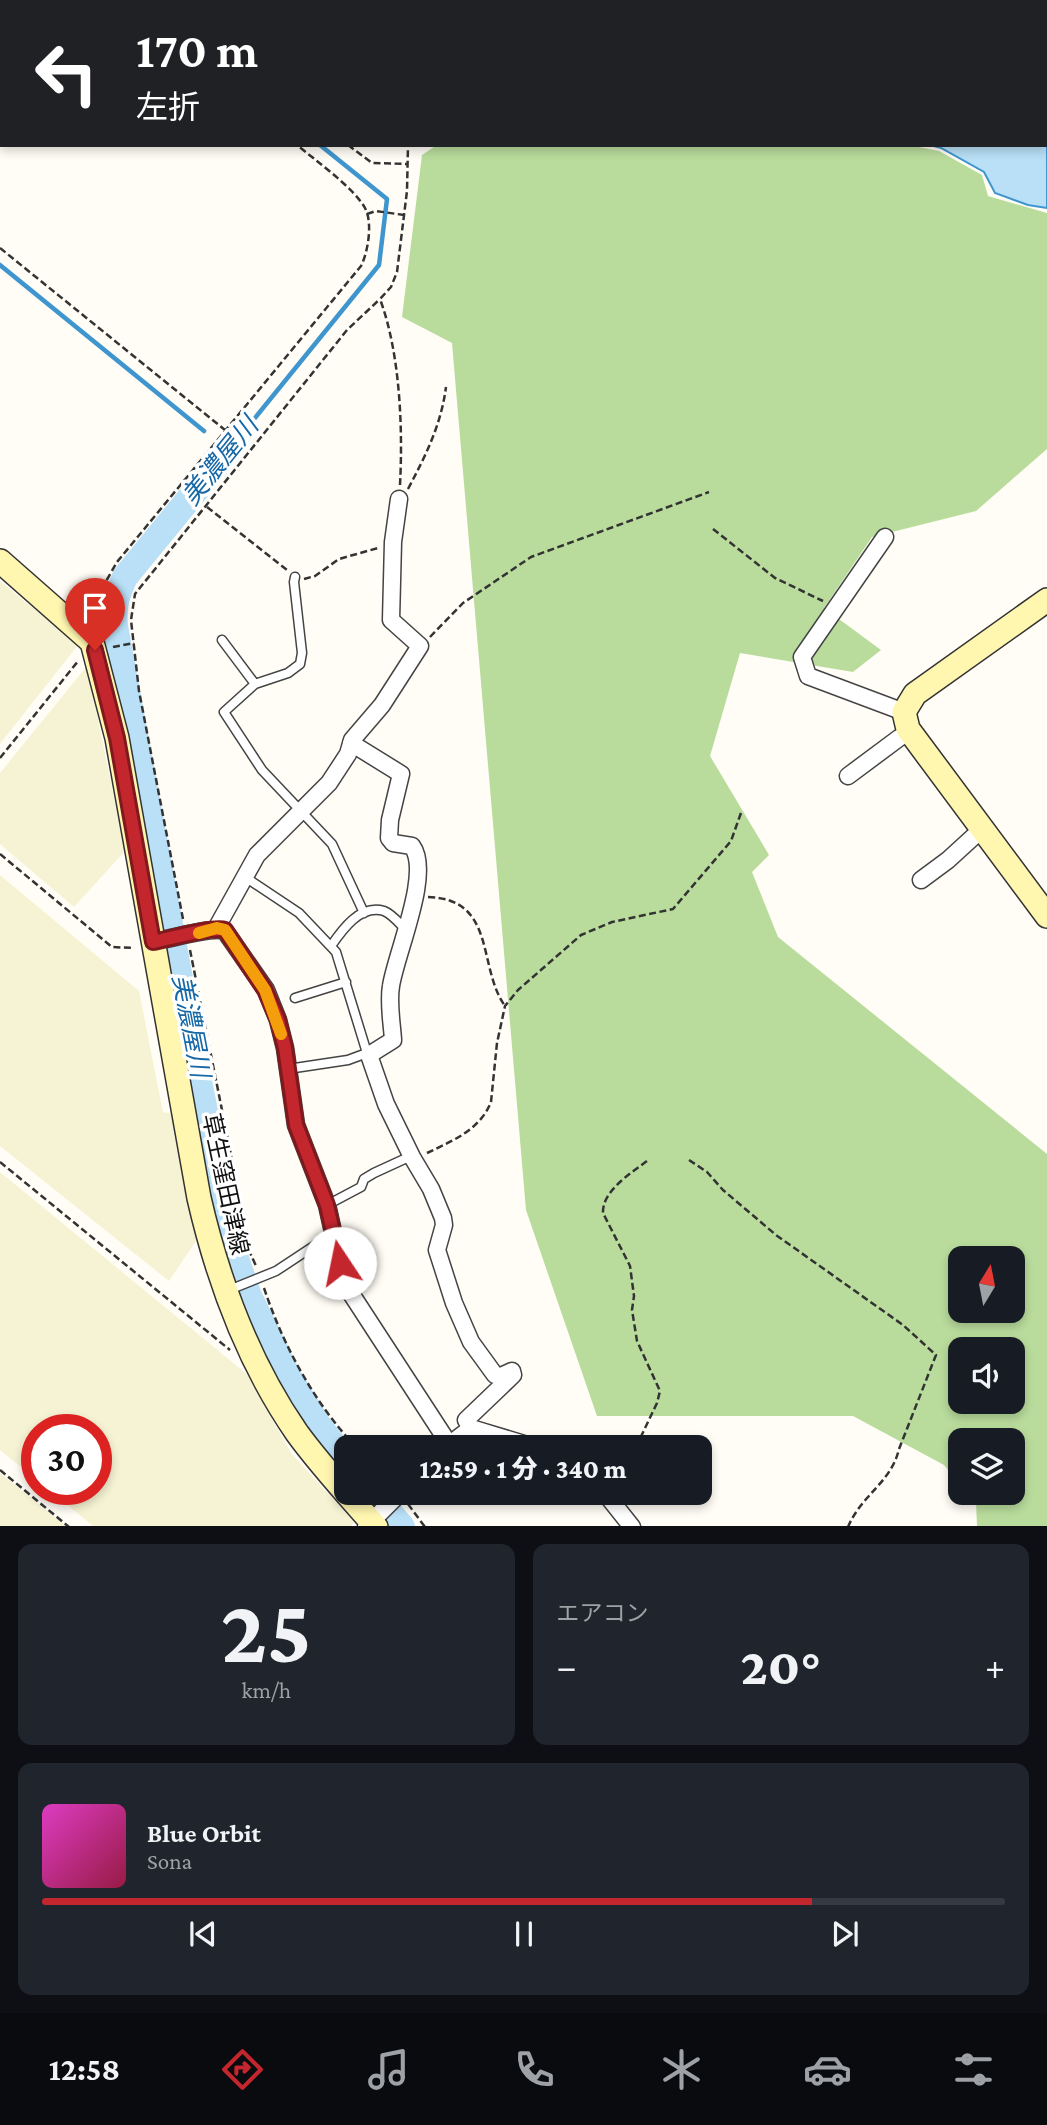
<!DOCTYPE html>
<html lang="ja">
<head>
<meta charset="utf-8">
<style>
	body { margin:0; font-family:"Crimson Pro","Noto Sans JP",serif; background:#20242c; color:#f1f3f6; height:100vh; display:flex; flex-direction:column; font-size:26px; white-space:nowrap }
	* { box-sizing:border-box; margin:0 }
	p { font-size:23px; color:#9ea1a6 }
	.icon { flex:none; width:38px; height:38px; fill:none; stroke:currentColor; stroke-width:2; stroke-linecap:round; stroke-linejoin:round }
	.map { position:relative; height:1526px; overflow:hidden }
	.sheet { display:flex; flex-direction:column; gap:18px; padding:18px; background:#0d0f14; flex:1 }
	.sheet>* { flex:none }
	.top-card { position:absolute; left:0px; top:0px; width:1048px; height:147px; box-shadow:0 4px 10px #0003; background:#202124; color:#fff; overflow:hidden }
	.needle { width:46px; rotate:10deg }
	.buttons { position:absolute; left:948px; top:1246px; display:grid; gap:14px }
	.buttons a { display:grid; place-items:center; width:77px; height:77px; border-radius:14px; background:#171b24; box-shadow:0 4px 10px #0003; font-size:35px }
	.speed { position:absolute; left:21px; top:1414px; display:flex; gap:14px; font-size:35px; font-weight:700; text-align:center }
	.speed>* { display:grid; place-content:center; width:91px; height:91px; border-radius:50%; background:#171b24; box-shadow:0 4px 10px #0003; line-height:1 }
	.speed .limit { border:10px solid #d22; background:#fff; color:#111 }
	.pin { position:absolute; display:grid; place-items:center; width:60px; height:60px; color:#fff; margin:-72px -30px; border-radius:50% 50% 50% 0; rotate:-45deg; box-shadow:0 0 7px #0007 }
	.pin .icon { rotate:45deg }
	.me { position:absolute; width:77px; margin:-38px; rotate:349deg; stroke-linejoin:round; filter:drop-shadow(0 0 5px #0008) }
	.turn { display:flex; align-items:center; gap:24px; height:147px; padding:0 21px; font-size:32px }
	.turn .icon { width:91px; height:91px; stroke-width:2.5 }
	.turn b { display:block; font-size:49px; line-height:60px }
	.big { font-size:52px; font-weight:800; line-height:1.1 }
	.sheet .tile { flex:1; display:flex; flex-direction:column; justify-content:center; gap:10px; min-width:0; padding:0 24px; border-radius:14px; background:#20242c }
	.sheet .dial { align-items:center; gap:0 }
	.dial b { font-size:91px; line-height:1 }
	.song { display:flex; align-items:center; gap:21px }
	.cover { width:84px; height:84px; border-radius:10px; background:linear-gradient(135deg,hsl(310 70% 55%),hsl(340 70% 35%)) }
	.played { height:7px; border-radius:4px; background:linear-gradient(90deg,#c4262e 80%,#363941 80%) }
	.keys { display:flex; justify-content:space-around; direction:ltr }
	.heat { display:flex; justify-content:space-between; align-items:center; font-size:38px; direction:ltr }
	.sheet .tiles { flex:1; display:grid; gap:18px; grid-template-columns:1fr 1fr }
	.tile:last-child { grid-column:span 2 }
	.trip { position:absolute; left:334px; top:1435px; width:378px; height:70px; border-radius:14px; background:#171b24; box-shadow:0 4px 10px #0003; font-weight:800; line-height:70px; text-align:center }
	.tabs { display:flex; height:112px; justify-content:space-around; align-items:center; background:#090b0e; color:#9ea1a6 }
	.tabs .icon { width:49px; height:49px }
	.tabs .current { color:#c4262e }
	.tabs b { font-size:32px; color:#f1f3f6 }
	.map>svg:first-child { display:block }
</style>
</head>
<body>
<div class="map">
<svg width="1047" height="1527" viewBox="0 0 1047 1527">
	<rect width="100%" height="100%" fill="#fffdf5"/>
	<!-- farmland -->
	<path fill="#f6f3d4" d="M 0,581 L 78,645 L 0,744 Z
		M 87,666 L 125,851 L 74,907 L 0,844 L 0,773 Z
		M 0,875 L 139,991 L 163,1112 L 173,1114 L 200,1235 L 169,1281 L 0,1146 Z
		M 0,1172 L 248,1375 L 291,1453 L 354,1522 L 350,1527 L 93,1526 L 48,1489 L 96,1489 L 96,1430 L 37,1430 L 37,1480 L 0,1450 Z
		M 0,1473 L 66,1526 L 0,1526 Z"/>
	<!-- forest -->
	<path fill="#b9dc9c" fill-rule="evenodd" d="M 412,0 L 730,0 L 412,2 Z
		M 437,145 L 908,145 L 939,151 L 982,175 L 988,196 L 1047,213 L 1047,449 L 976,511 L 872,537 L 824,608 L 881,650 L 853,672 L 740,653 L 710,756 L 769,855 L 752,872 L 778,937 L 1047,1154 L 1047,1526 L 977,1526 L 976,1502 L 967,1493 L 1013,1493 L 1013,1440 L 961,1440 L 961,1485 L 944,1465 L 853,1416 L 597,1416 L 526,1210 L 452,343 L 402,317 L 422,155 ZM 961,1258 L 1013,1258 L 1013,1311 L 961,1311 ZM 961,1349 L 1013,1349 L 1013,1402 L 961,1402 Z"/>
	<!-- water -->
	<path fill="#b9e0f7" stroke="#3f96cf" stroke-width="2" d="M 734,0 L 912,0 L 914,2 L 734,2 Z
		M 1047,129 L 1047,208 L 1028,205 L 995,193 L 984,172 L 941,148 L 930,145 L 1046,145 Z"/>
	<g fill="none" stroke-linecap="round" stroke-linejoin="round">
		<!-- stream -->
		<path stroke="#3f96cf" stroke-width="4.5" d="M 140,0 L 142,2
			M 0,265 L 204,431
			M 223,446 L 229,450 L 379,265 L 387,199 L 320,145"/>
		<!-- river -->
		<path stroke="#b9e0f7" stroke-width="26" d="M 229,450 L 125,577 C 117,594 113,607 115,626 L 197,1071 L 232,1247 L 249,1296 L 287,1374 L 319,1426 L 346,1460
			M 373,1493 L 402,1527"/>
		<defs>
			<path id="lane" d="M 295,577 L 294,582 L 302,653 L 300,664 L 288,673 L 255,684 L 224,712 L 262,770 L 332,844 L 364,913
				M 222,640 L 255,684
				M 245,877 L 299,913 L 336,952 L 367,1053
				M 331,946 C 342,930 360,904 384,911 C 392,914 399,923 405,929
				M 295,998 L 346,982
				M 288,1069 L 348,1060 L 367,1053 L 369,1055
				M 327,1205 L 361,1187 L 364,1179 L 374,1173 L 411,1156
				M 229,1290 L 276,1271 L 329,1236 L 334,1236"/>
			<path id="street" d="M 885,537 L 802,657 L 808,676 L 904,712
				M 351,743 L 401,774 L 390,820 L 389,838 L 393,843 L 412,846 C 432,873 396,953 391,986 C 388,1003 392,1023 393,1040 L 369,1055 L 386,1104 L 412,1157 L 431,1189 L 443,1218 L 444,1225 L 437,1250 L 454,1303 L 471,1342 L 495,1375 L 501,1376 L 512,1371 L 513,1375 L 466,1420 L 471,1428
				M 848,776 L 899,738 L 910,732
				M 921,880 L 948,860 L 983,828
				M 217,927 L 257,855 L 329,783 L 348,754 L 352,740 L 382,705 L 420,646 L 391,620 L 393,542 L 399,499
				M 153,942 C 168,939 214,926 225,931 L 266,990 L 278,1020 L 285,1048 L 296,1125 L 327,1205 L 340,1263 L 350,1292 L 449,1444
				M 446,1447 L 471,1428 L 534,1447
				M 605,1493 L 632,1527
				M 366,1527 L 400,1493"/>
			<path id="secondary" d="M 0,561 L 92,642 L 117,738 L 199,1198 C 218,1281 248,1362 297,1433 C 321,1466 349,1496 376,1527
				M 1047,600 L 915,694 L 904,712 L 908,729 L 1047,916"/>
		</defs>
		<!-- lane casing -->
		<use href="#lane" stroke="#444" stroke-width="11"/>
		<!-- street casing -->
		<use href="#street" stroke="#444" stroke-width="19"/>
		<!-- secondary casing -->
		<use href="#secondary" stroke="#333" stroke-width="26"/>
		<!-- path -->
		<path stroke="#333" stroke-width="2.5" stroke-dasharray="7 3.5" stroke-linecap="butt" d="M 119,0 L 121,2
			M 169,0 L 171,2
			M 402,0 L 402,2
			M 348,145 L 372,163 L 408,164
			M 367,214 L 376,211 L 404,215
			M 0,248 L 225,430
			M 400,485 C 403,427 400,353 380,299 L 391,287 L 397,272 L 407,191 L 408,145
			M 408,489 C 426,455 441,425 446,387
			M 207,507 L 287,570
			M 713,529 L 775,578 L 823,601
			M 304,579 L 315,576 L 339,559 L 378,548
			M 95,620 L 101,590 L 117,562 L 361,266 C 368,252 373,223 365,208 C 354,188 315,160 297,145
			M 430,637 L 463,603 L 531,557 L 709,492
			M 113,647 L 134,643
			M 0,758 L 79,660
			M 0,854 L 112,947 L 134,948
			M 428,897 C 497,899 477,967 505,1006
			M 183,919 L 139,691 L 131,620 L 135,594 L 347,330 L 380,299
			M 190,950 L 251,1255 L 257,1268
			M 427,1153 C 452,1141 480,1130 491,1102 L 497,1043 L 505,1006 L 518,990 L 581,935 L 612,922 L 673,909 L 731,841 L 742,810
			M 689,1160 L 707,1172 L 723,1190 L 776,1235 L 903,1325 L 936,1355 L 899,1449 C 891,1483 862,1494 848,1527
			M 0,1162 L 230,1350
			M 264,1288 C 283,1345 314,1403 356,1447
			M 636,1447 L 657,1403 L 660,1391 L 637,1341 L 632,1310 L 634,1296 L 630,1266 L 603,1213 C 602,1191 631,1173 647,1161
			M 0,1470 L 69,1527
			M 408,1504 L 425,1527"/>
		<!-- lane -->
		<use href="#lane" stroke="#fff" stroke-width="8"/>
		<!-- street -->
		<use href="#street" stroke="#fff" stroke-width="16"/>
		<!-- secondary -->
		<use href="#secondary" stroke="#fff6b0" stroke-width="23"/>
	</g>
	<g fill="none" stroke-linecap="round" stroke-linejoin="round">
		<defs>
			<path id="route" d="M 95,650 L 117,738 L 153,942 C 168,939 214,926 225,930 L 265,990 L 278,1020 L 285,1048 L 296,1125 L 327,1205 L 340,1263"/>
		</defs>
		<!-- route casing -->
		<use href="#route" stroke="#7f191e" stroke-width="18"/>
		<!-- route -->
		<use href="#route" stroke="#c4262e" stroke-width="12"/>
		<!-- slow -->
		<path stroke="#f59e0b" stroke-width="12" d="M 199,933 L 217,928 L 225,930 L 265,990 L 281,1034"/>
	</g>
	<g text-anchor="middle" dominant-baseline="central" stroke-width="7" stroke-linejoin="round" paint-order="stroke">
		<!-- street labels -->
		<g font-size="24" fill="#111" stroke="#fff">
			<text transform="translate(226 1184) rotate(78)">草生窪田津線</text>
		</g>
		<!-- water labels -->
		<g font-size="26" font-style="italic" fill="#1768a6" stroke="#fff">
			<text transform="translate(220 461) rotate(-51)">美濃屋川</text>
			<text transform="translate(191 1026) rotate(79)">美濃屋川</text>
		</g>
	</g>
</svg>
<div class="buttons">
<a><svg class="needle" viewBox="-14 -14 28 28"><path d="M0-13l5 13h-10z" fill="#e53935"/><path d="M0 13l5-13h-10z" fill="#9ea1a6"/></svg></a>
<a><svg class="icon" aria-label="sound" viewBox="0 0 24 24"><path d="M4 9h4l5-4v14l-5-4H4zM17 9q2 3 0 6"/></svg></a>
<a><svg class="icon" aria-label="layers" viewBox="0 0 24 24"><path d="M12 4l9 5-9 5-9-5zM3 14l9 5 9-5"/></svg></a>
</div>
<div class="speed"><div class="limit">30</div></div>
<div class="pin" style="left:95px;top:650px;background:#d93025"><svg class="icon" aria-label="arrive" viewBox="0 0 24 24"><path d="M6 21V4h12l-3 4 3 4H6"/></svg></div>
<svg class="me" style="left:340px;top:1263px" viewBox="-20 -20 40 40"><circle r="19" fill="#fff"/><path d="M0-13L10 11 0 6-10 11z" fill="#c4262e"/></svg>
<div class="trip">12:59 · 1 分 · 340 m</div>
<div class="top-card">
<div class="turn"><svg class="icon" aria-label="left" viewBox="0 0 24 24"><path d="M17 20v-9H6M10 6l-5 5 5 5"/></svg><div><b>170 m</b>左折</div></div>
</div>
</div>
<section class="sheet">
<div class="tiles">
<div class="tile dial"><b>25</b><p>km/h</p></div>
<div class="tile"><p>エアコン</p>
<div class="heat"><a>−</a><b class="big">20°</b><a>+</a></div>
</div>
<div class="tile">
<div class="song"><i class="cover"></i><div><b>Blue Orbit</b><p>Sona</p></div></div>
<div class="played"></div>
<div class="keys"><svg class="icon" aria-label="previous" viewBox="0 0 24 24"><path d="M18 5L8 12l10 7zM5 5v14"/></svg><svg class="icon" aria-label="pause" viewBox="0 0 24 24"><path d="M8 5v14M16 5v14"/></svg><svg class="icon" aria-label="next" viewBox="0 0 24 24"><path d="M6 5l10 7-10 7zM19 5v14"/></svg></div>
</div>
</div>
</section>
<nav class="tabs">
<b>12:58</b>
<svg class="icon current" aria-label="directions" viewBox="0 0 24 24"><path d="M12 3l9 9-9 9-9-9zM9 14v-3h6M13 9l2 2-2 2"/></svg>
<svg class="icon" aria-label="music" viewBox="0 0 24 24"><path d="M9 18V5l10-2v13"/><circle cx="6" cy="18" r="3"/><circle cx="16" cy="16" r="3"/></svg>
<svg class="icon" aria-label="phone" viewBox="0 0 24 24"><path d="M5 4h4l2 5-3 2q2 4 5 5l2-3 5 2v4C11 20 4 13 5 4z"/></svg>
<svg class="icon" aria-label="climate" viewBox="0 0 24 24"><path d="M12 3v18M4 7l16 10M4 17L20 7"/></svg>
<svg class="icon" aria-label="car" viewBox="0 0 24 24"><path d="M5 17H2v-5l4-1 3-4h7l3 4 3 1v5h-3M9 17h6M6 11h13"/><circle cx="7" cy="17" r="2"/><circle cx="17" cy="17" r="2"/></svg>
<svg class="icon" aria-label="filters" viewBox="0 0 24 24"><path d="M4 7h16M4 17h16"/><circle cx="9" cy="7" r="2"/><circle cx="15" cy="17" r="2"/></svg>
</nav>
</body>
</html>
